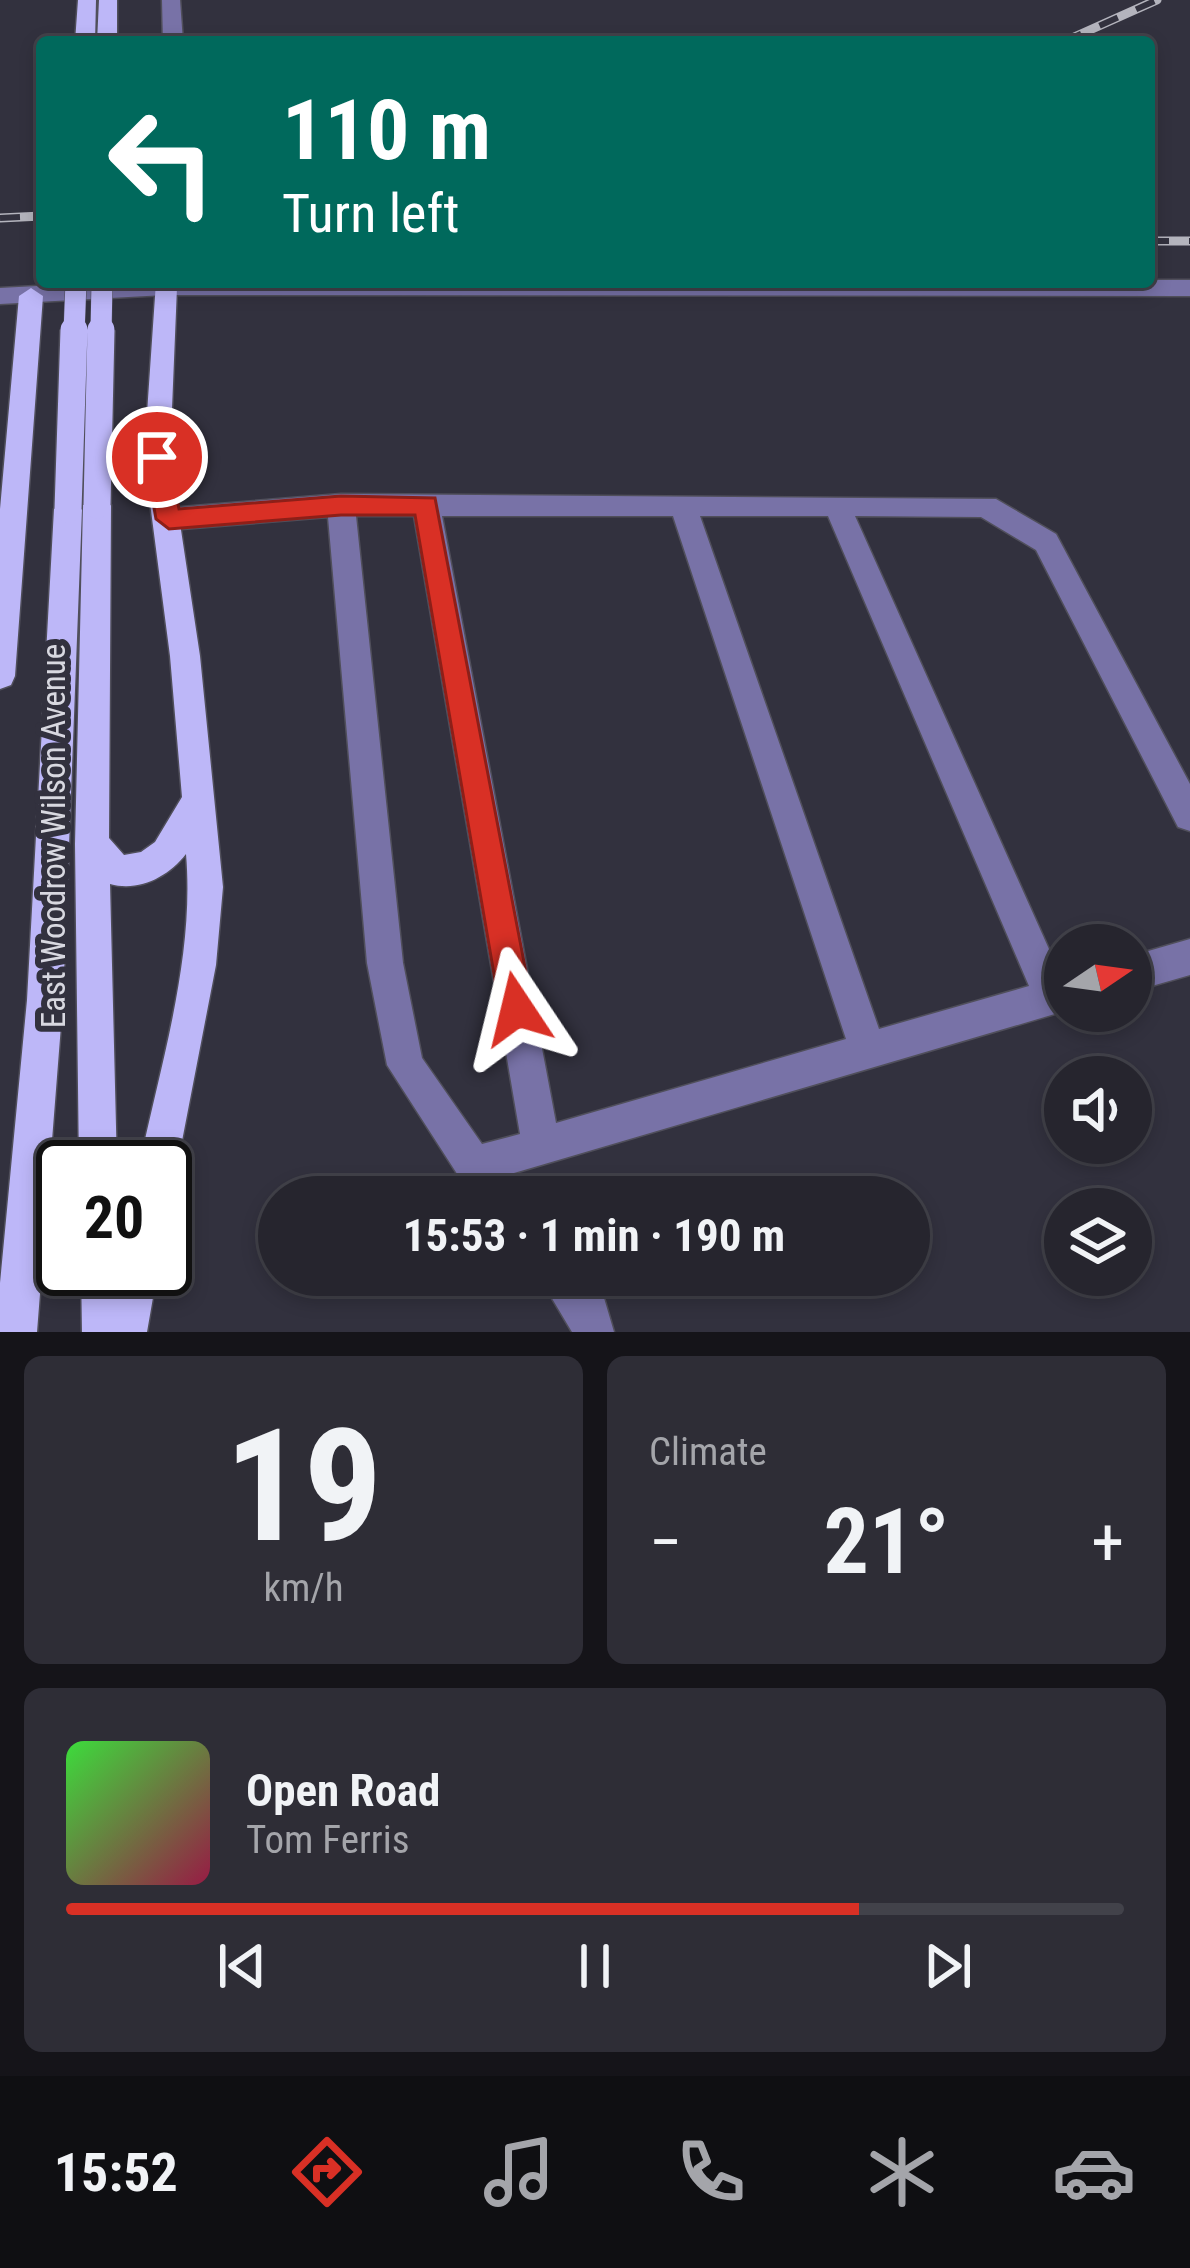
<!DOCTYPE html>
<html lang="en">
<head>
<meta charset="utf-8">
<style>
	body { margin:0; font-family:"Roboto Condensed",sans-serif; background:#2e2d36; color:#f1f3f6; height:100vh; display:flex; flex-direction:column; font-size:45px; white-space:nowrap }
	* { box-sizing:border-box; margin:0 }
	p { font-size:39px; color:#a4a5aa }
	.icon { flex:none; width:66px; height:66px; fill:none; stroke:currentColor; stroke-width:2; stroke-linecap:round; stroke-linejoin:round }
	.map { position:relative; height:1332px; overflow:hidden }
	.sheet { display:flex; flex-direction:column; gap:24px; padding:24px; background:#151419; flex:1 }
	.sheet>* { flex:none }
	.guide { position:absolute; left:36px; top:36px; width:1119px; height:252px; border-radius:12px; box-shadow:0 6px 18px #0003,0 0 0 3px #42424a; background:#00695c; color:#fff; overflow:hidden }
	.needle { width:78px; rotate:77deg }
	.fabs { position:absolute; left:1044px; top:924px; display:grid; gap:24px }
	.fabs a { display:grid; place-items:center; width:108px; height:108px; border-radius:50%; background:#26252e; box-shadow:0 6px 18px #0003,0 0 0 3px #42424a; font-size:60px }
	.speed { position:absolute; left:36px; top:1140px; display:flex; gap:24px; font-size:60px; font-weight:700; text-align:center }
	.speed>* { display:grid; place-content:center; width:156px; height:156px; border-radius:50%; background:#26252e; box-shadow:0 6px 18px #0003,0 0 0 3px #42424a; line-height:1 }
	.speed .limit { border:6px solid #111; border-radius:18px; background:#fff; color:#111 }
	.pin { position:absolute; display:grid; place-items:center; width:102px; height:102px; color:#fff; margin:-51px; border:6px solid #fff; border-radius:50%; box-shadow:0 3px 12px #0007 }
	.me { position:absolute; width:132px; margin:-66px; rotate:350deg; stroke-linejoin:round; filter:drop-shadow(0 0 9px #0008) }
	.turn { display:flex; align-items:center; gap:42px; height:252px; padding:0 48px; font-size:54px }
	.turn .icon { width:156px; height:156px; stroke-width:2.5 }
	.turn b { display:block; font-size:84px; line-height:102px }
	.big { font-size:90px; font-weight:700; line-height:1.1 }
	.sheet .card { flex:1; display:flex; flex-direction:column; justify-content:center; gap:18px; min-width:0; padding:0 42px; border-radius:18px; background:#2e2d36 }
	.sheet .dial { align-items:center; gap:0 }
	.dial b { font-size:156px; line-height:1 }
	.song { display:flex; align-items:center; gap:36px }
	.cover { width:144px; height:144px; border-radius:18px; background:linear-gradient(135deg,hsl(120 70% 55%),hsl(340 70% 35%)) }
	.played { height:12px; border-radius:6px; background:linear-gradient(90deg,#d93025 75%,#42424a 75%) }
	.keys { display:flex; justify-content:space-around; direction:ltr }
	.heat { display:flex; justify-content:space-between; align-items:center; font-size:66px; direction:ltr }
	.sheet .tiles { flex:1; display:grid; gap:24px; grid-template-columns:1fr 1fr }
	.card:last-child { grid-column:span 2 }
	.trip { position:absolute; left:258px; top:1176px; width:672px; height:120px; border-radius:60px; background:#26252e; box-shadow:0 6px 18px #0003,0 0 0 3px #42424a; font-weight:700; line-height:120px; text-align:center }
	.dock { display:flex; height:192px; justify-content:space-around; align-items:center; background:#0f0f12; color:#a4a5aa }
	.dock .icon { width:84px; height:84px }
	.dock .active { color:#d93025 }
	.dock b { font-size:54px; color:#f1f3f6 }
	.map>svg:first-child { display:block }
</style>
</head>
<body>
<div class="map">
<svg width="1190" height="1332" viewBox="0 0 1190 1332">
	<rect width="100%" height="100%" fill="#32313e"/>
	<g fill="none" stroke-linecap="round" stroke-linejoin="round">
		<defs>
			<path id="minor" d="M 162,0 L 180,0 L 183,42 L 163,42 Z
				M 1149,280 L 1190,280 L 1190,296 L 165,295 L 0,304 L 0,288 L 112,282 Z
				M 341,494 L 996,499 L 1056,534 L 1190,784 L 1190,831 L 1178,827 L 1036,550 L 981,517 L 855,516 L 1061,976 L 1065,975 L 1065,1011 L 504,1176 L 515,1197 L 472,1197 L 387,1065 L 367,963 L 328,517 L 169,530 L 155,519 L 169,508 ZM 356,516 L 414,516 L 520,1134 L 482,1144 L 422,1058 L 403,963 ZM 442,516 L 673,516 L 846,1039 L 556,1123 ZM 700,516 L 828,516 L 1029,986 L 879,1029 Z
				M 1190,939 L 1190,975 L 1131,992 L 1131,956 Z
				M 538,1275 L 584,1275 L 604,1298 L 614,1332 L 572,1332 Z"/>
			<path id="major" d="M 78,0 L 96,0 L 95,42 L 75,42 Z
				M 99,0 L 117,0 L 117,42 L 97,42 Z
				M 156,282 L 174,282 L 177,287 L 170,457 L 200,656 L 223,887 L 216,965 L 177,1167 L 172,1181 L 165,1183 L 165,1167 L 139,1167 C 160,1066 195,958 186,854 C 168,877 139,892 110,884 L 117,1167 L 79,1167 L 75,844 L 83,505 L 97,494 L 111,505 L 109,838 L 124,855 L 141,852 L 155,842 L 182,797 L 170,656 L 144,457 Z
				M 31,288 L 43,296 L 15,676 L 11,685 L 0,689 L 0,509 L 19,296 Z
				M 68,498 L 82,509 L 63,1000 L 37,1332 L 0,1332 L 0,1283 L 27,1000 L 54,509 Z
				M 81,1269 L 158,1269 L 147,1332 L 82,1332 Z"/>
		</defs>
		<!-- minor casing -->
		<use href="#minor" stroke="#504f5b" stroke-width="3"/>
		<!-- major casing -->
		<use href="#major" stroke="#504f5b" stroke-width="3"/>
		<!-- minor -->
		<use href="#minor" fill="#7872a7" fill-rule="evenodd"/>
		<!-- major -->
		<use href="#major" fill="#bdb7f8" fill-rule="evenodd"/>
		<defs>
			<path id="rail" d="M 1063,42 L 1157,0
				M 0,218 L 42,216
				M 1149,241 L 1190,241"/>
		</defs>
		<!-- rail casing -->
		<use href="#rail" stroke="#b4b4bd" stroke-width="9"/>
		<!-- rail -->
		<use href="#rail" stroke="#32313e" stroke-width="6" stroke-dasharray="20" stroke-linecap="butt"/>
		<defs>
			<path id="major-bridge-far1" d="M 74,333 L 76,282
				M 101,333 L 102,282"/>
			<path id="major-bridge" d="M 97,505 L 101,330
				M 68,509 L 74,330"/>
		</defs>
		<!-- major-bridge-far1 casing -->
		<use href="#major-bridge-far1" stroke="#504f5b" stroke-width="22" stroke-linecap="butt"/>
		<!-- major-bridge casing -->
		<use href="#major-bridge" stroke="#504f5b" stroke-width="30" stroke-linecap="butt"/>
		<!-- major-bridge-far1 -->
		<use href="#major-bridge-far1" stroke="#bdb7f8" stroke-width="21"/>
		<!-- major-bridge -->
		<use href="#major-bridge" stroke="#bdb7f8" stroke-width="27"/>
	</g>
	<!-- route -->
	<path fill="#d93025" stroke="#8d1f18" stroke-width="3" d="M 157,448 L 169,457 L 179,509 L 341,496 L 435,498 L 533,1009 L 528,1020 L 517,1025 L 505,1020 L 500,1009 L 415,515 L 341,515 L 169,529 L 156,519 L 145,457 Z"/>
	<g text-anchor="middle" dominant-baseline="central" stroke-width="12" stroke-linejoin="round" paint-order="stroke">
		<!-- street labels -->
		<g font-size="33" fill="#d8d8e0" stroke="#32313e">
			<text transform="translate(53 836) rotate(-90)">East Woodrow Wilson Avenue</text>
		</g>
	</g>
</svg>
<div class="fabs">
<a><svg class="needle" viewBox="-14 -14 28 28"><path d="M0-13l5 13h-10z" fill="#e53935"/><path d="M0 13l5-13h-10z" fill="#a4a5aa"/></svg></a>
<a><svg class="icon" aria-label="sound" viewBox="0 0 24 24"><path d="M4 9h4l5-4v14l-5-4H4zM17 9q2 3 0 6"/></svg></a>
<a><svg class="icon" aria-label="layers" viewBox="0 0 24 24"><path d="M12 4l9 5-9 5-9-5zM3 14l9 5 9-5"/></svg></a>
</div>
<div class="speed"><div class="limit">20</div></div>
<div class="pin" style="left:157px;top:457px;background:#d93025"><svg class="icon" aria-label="arrive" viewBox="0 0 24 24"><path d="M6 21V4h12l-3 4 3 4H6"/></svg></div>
<svg class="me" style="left:517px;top:1009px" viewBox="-20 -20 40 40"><path d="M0-17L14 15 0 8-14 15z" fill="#d93025" stroke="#fff" stroke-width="4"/></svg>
<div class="trip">15:53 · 1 min · 190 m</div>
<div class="guide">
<div class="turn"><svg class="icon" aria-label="left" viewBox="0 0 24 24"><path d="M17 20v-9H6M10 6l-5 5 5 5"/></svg><div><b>110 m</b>Turn left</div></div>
</div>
</div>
<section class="sheet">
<div class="tiles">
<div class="card dial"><b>19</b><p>km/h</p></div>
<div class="card"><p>Climate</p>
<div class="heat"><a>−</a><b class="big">21°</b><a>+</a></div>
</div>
<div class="card">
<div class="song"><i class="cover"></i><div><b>Open Road</b><p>Tom Ferris</p></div></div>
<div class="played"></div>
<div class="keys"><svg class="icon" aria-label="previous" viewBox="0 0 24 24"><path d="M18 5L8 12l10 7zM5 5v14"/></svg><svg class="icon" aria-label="pause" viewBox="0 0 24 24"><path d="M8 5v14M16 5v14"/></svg><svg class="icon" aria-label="next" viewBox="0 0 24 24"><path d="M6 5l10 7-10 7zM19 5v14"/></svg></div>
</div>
</div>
</section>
<nav class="dock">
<b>15:52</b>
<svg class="icon active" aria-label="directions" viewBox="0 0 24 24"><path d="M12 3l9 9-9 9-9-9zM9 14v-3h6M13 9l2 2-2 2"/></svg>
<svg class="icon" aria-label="music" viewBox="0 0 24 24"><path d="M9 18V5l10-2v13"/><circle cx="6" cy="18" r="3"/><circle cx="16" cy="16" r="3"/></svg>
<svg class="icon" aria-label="phone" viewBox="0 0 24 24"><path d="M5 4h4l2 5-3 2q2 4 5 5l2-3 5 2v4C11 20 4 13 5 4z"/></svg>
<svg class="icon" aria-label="climate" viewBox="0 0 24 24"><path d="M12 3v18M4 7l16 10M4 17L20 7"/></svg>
<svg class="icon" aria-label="car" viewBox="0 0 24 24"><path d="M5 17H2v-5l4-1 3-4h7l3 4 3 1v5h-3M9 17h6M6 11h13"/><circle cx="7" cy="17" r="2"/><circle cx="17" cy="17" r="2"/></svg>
</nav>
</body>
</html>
